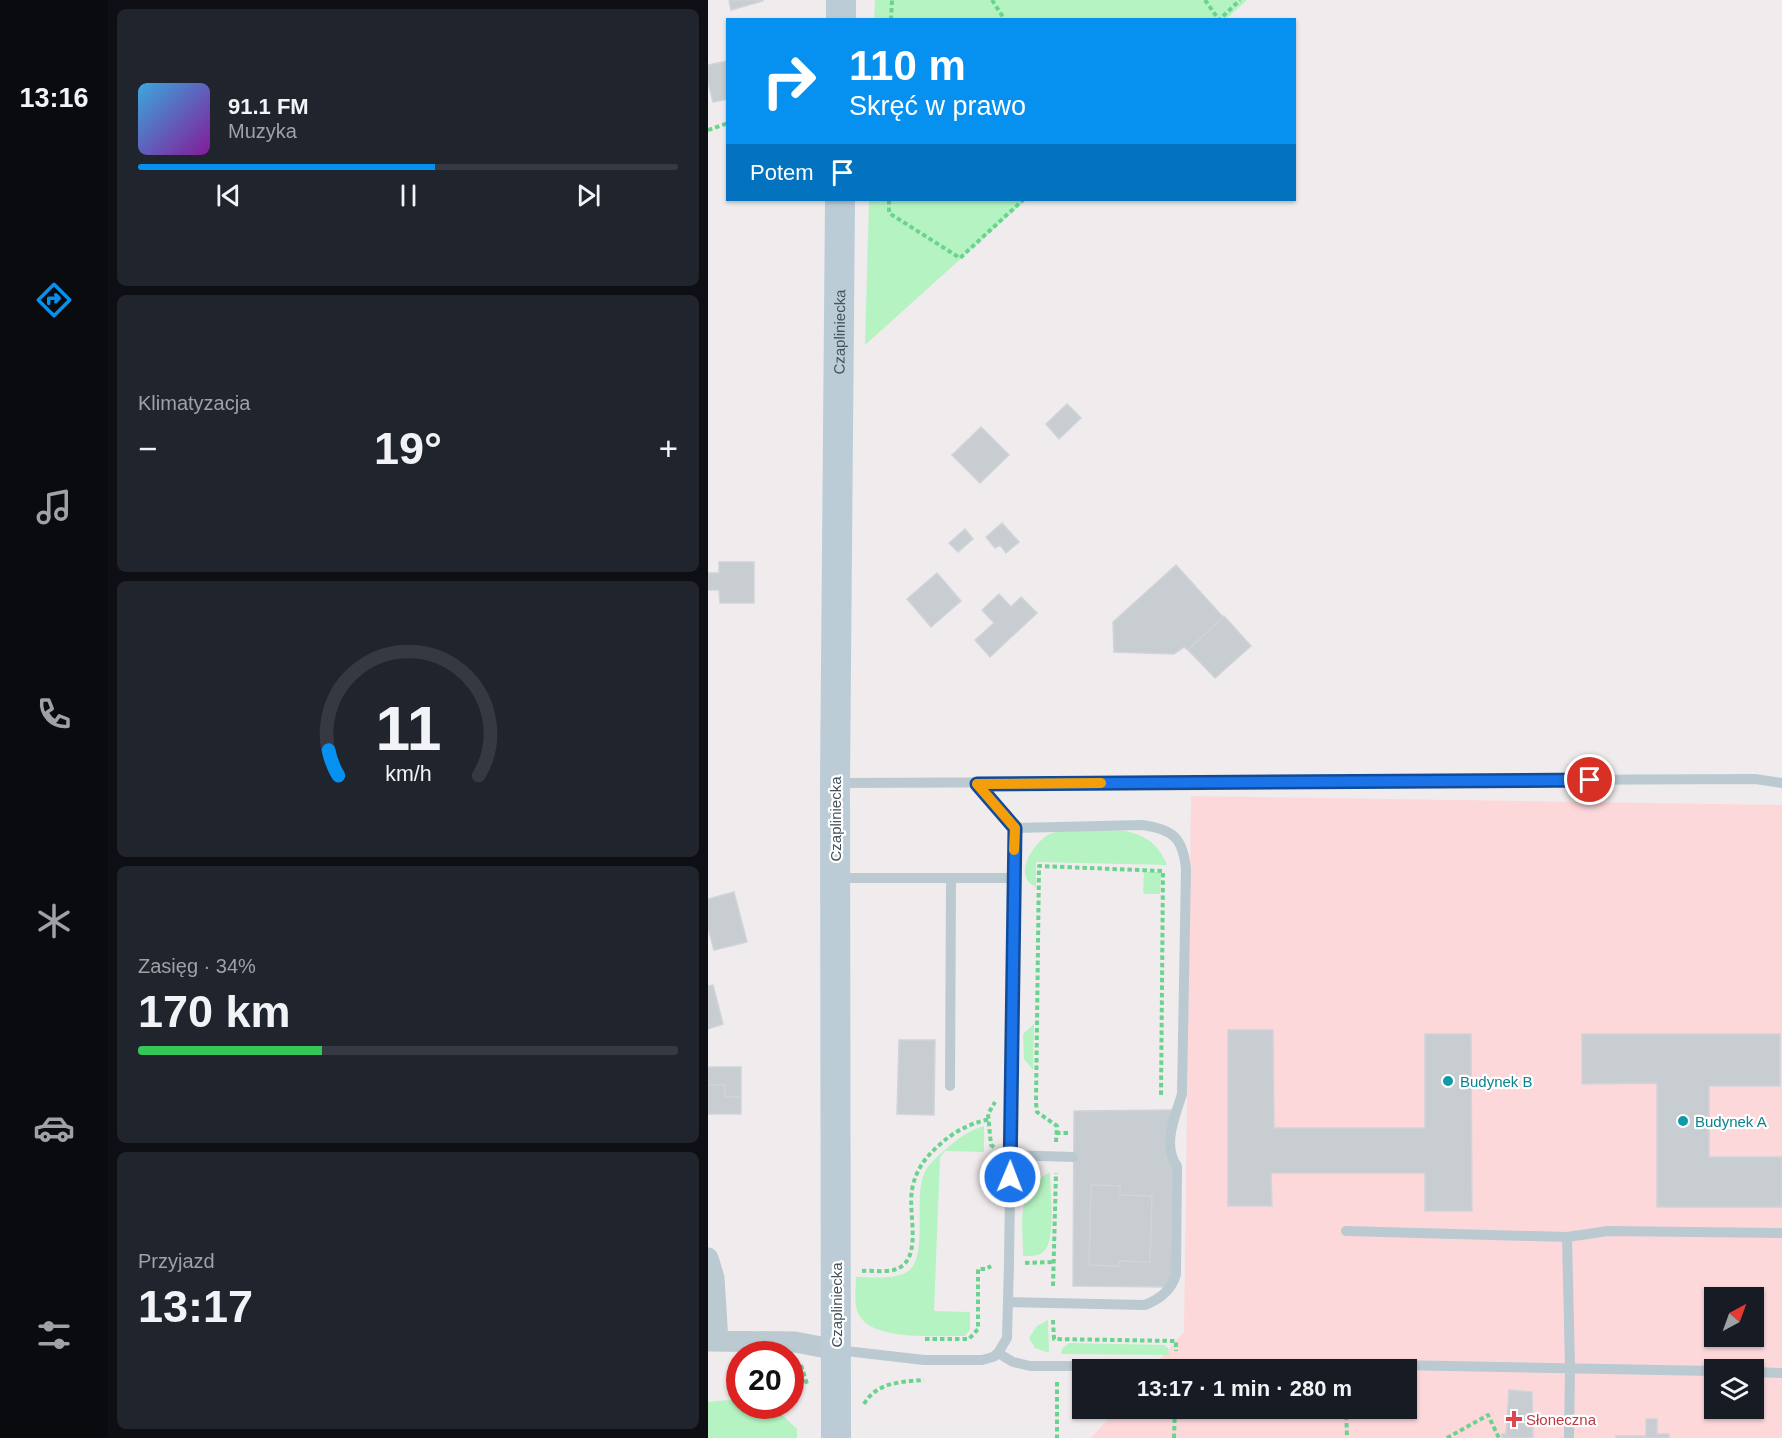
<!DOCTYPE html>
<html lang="pl">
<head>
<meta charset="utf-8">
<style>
	body { margin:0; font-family:Helvetica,sans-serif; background:#20242c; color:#f1f3f6; height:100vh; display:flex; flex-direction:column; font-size:22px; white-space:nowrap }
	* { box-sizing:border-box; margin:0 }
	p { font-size:20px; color:#9ea1a6 }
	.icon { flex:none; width:33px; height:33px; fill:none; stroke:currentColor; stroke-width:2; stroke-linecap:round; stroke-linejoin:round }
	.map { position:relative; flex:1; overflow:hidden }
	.sheet { display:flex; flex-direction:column; gap:9px; padding:9px; background:#0d0f14; width:600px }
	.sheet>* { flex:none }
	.guide { position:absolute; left:18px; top:18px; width:570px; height:183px; border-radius:0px; box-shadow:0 2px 4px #0004; background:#0690ef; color:#fff; overflow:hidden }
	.needle { width:39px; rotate:41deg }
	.fabs { position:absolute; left:996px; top:1287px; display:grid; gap:12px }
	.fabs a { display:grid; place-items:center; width:60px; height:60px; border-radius:0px; background:#171b24; box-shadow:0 2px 4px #0004; font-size:30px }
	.speed { position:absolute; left:18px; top:1341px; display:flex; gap:12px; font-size:30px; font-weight:700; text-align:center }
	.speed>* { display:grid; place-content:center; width:78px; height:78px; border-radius:50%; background:#171b24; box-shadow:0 2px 4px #0004; line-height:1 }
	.speed .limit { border:9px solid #d22; background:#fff; color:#111 }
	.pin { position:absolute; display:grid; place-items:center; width:51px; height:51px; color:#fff; margin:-26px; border:3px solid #fff; border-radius:50%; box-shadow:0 2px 6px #0007 }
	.me { position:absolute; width:66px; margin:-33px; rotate:1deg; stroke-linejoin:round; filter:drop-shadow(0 0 4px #0008) }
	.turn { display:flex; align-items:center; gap:21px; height:126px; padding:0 24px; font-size:27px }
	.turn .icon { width:78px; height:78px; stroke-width:2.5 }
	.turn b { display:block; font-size:42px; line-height:51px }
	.then { display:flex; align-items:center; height:57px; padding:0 24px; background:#0003; gap:12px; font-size:22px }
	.big { font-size:45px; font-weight:700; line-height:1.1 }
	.sheet .widget { flex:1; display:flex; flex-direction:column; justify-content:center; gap:9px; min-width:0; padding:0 21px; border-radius:9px; background:#20242c }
	.sheet .dial { align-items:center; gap:0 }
	.dial svg { height:156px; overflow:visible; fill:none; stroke:#363941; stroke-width:7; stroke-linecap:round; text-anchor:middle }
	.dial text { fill:#f1f3f6; stroke:none }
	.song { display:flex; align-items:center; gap:18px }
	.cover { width:72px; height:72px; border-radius:9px; background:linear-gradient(135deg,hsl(200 70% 55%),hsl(290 70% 35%)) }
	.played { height:6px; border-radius:3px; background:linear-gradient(90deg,#0690ef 55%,#363941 55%) }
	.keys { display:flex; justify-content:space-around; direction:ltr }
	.heat { display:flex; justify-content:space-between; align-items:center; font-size:33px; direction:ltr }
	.charge { height:9px; border-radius:4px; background:linear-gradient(90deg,#34c759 34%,#363941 0) }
	.trip { position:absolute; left:364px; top:1359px; width:345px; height:60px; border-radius:0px; background:#171b24; box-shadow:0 2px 4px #0004; font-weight:700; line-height:60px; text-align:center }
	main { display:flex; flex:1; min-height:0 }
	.tab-bar { display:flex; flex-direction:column; width:108px; justify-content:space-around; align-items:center; background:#090b0e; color:#9ea1a6 }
	.tab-bar .icon { width:42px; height:42px }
	.tab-bar .on { color:#0690ef }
	.tab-bar b { font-size:27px; color:#f1f3f6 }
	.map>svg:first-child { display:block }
</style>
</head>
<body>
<main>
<nav class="tab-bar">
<b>13:16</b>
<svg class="icon on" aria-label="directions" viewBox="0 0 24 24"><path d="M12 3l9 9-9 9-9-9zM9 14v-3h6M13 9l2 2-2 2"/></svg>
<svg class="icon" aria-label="music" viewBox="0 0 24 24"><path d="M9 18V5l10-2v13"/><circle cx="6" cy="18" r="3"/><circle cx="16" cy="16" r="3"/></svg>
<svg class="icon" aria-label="phone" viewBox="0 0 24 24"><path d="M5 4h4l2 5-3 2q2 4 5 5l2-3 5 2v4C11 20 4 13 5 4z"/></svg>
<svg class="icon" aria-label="climate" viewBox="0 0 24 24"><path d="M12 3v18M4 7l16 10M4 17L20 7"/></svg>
<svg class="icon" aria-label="car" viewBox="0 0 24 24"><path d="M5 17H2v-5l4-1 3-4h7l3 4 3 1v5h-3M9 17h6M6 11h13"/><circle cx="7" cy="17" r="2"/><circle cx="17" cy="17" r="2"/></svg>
<svg class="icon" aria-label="filters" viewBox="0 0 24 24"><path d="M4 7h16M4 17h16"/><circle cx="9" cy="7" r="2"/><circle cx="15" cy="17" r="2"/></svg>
</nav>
<section class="sheet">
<div class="widget">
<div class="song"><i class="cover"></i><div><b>91.1 FM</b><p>Muzyka</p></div></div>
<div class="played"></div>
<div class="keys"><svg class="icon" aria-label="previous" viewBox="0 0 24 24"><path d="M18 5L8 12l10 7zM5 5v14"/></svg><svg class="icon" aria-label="pause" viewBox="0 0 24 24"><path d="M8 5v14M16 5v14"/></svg><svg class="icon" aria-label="next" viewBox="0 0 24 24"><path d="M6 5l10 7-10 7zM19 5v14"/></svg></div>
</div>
<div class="widget"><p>Klimatyzacja</p>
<div class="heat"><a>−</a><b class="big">19°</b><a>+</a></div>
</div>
<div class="widget dial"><svg viewBox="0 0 100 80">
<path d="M14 69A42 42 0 1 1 86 69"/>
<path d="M14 69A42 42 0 0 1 9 56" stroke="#0690ef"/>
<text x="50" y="56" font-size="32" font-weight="700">11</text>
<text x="50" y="72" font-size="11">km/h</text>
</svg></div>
<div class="widget"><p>Zasięg · 34%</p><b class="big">170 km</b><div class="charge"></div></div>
<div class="widget"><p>Przyjazd</p><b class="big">13:17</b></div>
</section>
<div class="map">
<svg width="1074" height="1438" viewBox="0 0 1074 1438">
	<rect width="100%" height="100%" fill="#f0eced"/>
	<!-- medical -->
	<path fill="#fdd8db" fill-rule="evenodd" d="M 483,796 L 1074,805 L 1074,1438 L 383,1438 L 409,1409 L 699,1408 L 699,1370 L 443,1369 L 476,1332 ZM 1006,1298 L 1046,1298 L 1046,1336 L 1006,1336 ZM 1006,1370 L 1046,1370 L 1046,1408 L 1006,1408 Z"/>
	<!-- green -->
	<path fill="#b5f3c3" d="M 167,0 L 539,0 L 517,20 L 166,20 Z
		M 161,200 L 318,200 L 157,345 Z
		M 361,830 C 400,831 442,821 459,865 L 328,862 L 328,887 C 325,885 322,884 320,881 C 310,867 327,844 338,836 C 345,832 353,831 361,830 Z
		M 436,872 L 451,872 L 453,874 L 452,894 L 437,894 L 435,892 Z
		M 326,1024 L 325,1070 L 316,1059 L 315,1034 Z
		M 276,1126 L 276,1152 L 237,1151 L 232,1158 L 226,1311 L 262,1312 L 262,1330 L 257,1336 C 230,1335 158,1343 149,1310 C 146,1300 148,1287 148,1277 C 164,1277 185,1280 199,1272 C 221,1258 205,1199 216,1174 C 220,1164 229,1157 237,1150 C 250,1138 260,1131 276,1126 Z
		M 342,1172 C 342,1190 348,1237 337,1250 C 332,1257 323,1256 315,1256 C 315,1222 307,1190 342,1172 Z
		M 340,1320 L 341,1353 L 327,1348 L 321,1338 L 329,1326 Z
		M 361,1343 L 456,1345 L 460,1348 L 461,1355 L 353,1354 L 354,1349 Z
		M 31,1399 L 32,1406 L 65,1406 L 89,1429 L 89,1438 L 0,1438 L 0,1402 Z"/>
	<!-- building -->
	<path fill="#c8cdd2" stroke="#d0d4d9" stroke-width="1.5" d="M 21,0 L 55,0 L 55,1 L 23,10 Z
		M 20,61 L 20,99 L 5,102 L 0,81 L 0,65 Z
		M 359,404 L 373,418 L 351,439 L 338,424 Z
		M 273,427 L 301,455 L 272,483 L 244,455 Z
		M 294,523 L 311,542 L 298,553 L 292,545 L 287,548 L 278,537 Z
		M 257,529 L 265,539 L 250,552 L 241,543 Z
		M 11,562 L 46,562 L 46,603 L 12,603 L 11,590 L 0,590 L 0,573 L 11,573 Z
		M 468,565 L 515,617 L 480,650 L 476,647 L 466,654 L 406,652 L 405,622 Z
		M 229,573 L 253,601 L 223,627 L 199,599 Z
		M 291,594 L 303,607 L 313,597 L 329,613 L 282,657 L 267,640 L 286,623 L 274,610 Z
		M 516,616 L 543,646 L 507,678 L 480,650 Z
		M 26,892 L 39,942 L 6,950 L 0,928 L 0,899 Z
		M 5,985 L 15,1024 L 0,1029 L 0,986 Z
		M 520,1030 L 565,1030 L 566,1128 L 717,1128 L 717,1034 L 763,1034 L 764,1211 L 717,1211 L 717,1173 L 563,1173 L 564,1206 L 520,1206 Z
		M 874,1034 L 1072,1034 L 1072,1086 L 1001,1086 L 1001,1157 L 1074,1157 L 1074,1207 L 949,1207 L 949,1083 L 874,1084 Z
		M 191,1040 L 227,1040 L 226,1115 L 189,1114 Z
		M 0,1067 L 33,1067 L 33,1097 L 17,1097 L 17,1085 L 0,1085 Z
		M 0,1085 L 17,1085 L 17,1097 L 33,1097 L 33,1114 L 0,1114 Z
		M 464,1110 L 464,1287 L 365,1286 L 366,1111 Z
		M 383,1185 L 412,1186 L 412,1195 L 444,1196 L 442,1262 L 411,1261 L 411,1266 L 381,1265 Z
		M 801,1390 L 824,1392 L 825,1438 L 794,1438 L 794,1434 L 798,1434 Z
		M 938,1419 L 949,1419 L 949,1434 L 961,1434 L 961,1438 L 908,1438 L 908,1436 L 938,1436 Z"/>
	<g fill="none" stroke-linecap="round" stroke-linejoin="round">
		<!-- path -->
		<path stroke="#6ad48f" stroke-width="4" stroke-dasharray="4.5 3" stroke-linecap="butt" d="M 284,0 L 297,20
			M 497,0 L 511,20 L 532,0
			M 183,20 L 184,0
			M 0,130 L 20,123
			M 181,200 L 181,213 L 252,258 L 315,200
			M 348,1133 L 361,1133
			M 348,1142 L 349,1126 L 329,1112 L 328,1103 L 331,866 L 455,871 L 453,1098
			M 286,1147 L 283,1145 L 280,1114 L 287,1102
			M 317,1263 L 346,1262
			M 154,1271 C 166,1270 185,1274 194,1266 C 213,1252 200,1211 204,1190 C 207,1172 216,1159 229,1147 C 245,1132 260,1124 282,1119
			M 345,1286 L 348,1173
			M 345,1320 L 346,1339 L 468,1341 L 468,1351
			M 217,1339 L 261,1339 L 270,1329 L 270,1269 L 278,1269 L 283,1266
			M 93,1365 L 99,1384
			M 349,1382 L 349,1438
			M 156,1404 C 169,1382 192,1382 216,1380
			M 638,1408 L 639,1438
			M 466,1438 L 467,1408
			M 739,1438 L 780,1415 L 791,1438"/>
		<!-- service -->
		<path stroke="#bbcad1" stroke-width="10" d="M 130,783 L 1047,779 L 1074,783
			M 128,878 L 305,878
			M 242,1086 L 243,878
			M 302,1155 L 365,1157
			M 638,1231 L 859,1237 L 862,1367 L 861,1438
			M 859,1237 L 900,1231 L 1074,1233
			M 300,1302 L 437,1305 C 452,1299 464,1290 468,1274 L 469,1166 C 454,1145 467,1117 474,1094 L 478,869 C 475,838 465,829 434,825 L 307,828
			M 129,1350 L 216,1360 L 274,1360 L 285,1357 L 290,1353 L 299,1338 L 301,1263 L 307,828 L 269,784
			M 290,1353 L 305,1362 L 322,1366 L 484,1366 L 637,1364 L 1006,1371
			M 1046,1372 L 1074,1373"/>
		<!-- minor -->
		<path stroke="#bbcad1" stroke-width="21" d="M 0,1258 L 6,1278 L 10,1341
			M 0,1341 L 87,1342 L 129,1350"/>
		<!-- secondary -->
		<g stroke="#bbccd6" stroke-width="30">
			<path d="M 133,20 L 133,0"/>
			<path id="s1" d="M 128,1438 L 127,783 L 132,200"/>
		</g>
	</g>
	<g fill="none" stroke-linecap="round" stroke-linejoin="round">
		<defs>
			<path id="route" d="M 302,1177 L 307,828 L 269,784 L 882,780"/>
		</defs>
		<!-- route casing -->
		<use href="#route" stroke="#114b97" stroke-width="15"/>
		<!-- route -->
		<use href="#route" stroke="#1a73e8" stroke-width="10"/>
		<!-- slow -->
		<path stroke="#f59e0b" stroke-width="10" d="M 306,850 L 307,828 L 269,784 L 393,783"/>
	</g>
	<!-- markers -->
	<g fill="#0f9aa8" stroke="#fff" stroke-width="2">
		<circle cx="740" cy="1081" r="6"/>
		<circle cx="975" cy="1121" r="6"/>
	</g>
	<path fill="#e0444e" stroke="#fff" stroke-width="2" d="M803 1410h6v6h6v6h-6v6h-6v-6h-6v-6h6z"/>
	<g text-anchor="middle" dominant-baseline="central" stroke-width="4.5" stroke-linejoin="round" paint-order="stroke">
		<!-- street labels -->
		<g font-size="15" fill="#43545c" stroke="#fff">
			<text stroke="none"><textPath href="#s1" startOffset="1106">Czapliniecka</textPath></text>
			<text transform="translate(127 819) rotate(-90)">Czapliniecka</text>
			<text transform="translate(128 1305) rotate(-90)">Czapliniecka</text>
		</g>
		<!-- culture labels -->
		<g font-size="15" fill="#0d838f" stroke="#fff" text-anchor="start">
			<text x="752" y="1081">Budynek B</text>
			<text x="987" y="1121">Budynek A</text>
		</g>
		<!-- health labels -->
		<g font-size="15" fill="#be3a42" stroke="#fff" text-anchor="start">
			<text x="818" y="1419">Słoneczna</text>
		</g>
	</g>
</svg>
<div class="fabs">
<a><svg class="needle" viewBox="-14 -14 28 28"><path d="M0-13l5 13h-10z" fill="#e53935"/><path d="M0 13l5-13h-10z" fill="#9ea1a6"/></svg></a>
<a><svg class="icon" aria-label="layers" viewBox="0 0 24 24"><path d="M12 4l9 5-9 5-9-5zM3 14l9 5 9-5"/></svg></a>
</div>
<div class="speed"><div class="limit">20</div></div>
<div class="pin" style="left:882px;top:780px;background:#d93025"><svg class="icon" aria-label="arrive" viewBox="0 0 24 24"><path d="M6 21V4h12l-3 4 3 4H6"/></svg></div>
<svg class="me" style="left:302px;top:1177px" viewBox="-20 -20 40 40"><circle r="17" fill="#1a73e8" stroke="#fff" stroke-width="3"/><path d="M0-11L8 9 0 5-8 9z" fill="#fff"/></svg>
<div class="trip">13:17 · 1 min · 280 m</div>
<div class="guide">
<div class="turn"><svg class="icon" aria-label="right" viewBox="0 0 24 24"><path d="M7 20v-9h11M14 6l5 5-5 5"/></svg><div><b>110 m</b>Skręć w prawo</div></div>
<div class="then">Potem<svg class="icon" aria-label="arrive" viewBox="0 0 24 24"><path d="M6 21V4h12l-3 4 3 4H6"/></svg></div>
</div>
</div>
</main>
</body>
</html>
